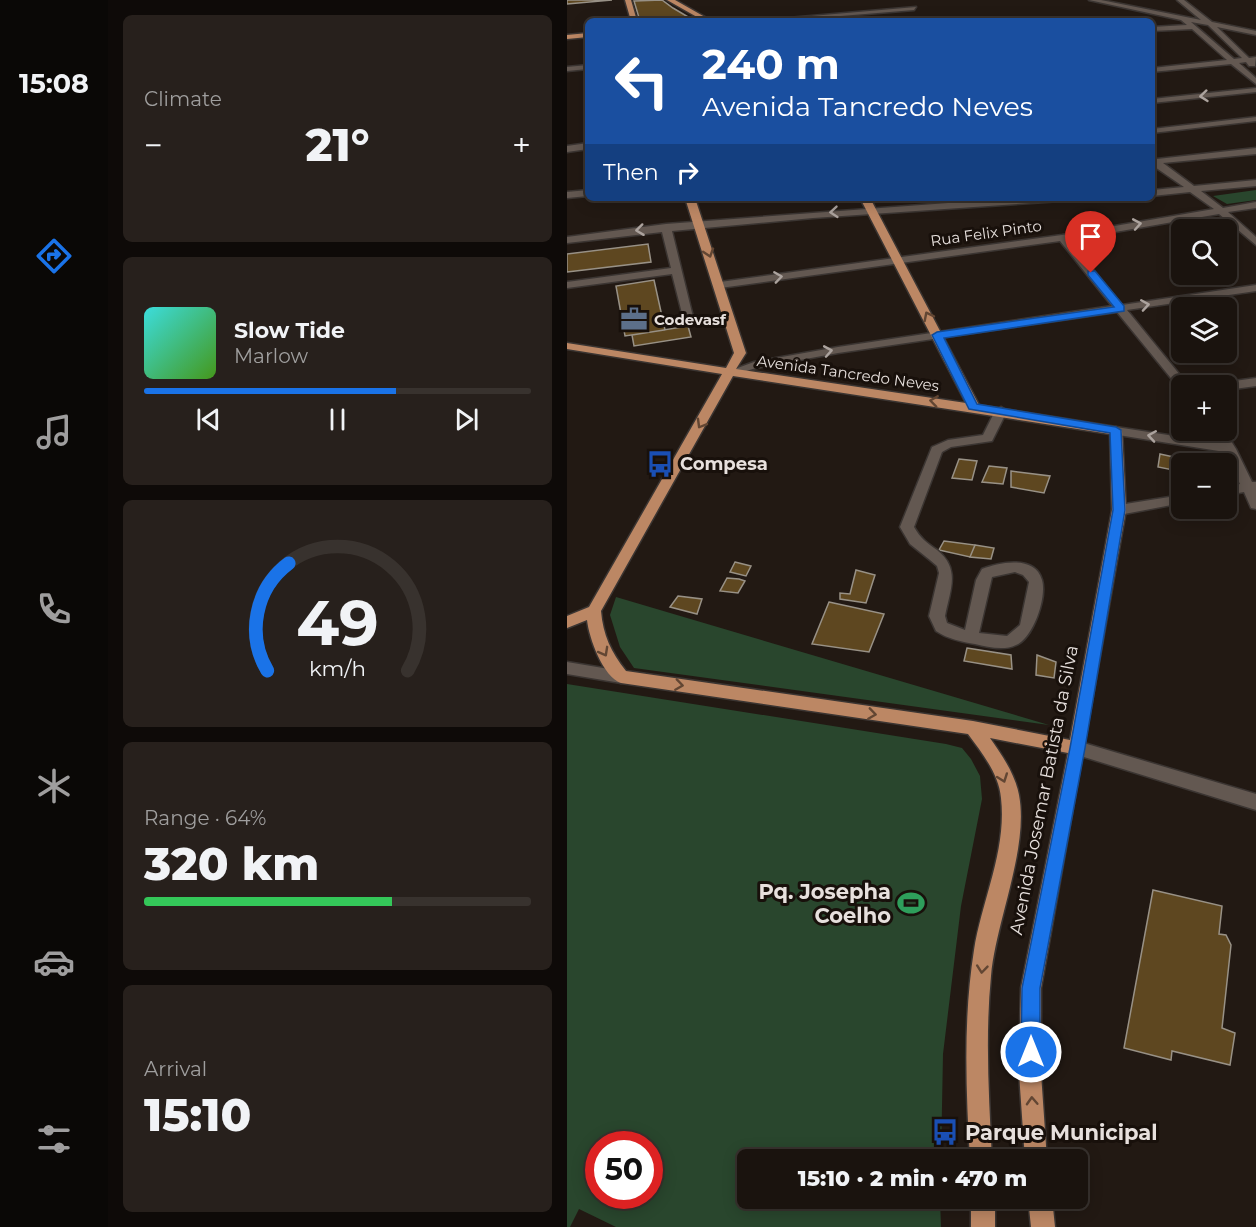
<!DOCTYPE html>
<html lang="en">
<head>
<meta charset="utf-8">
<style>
	body { margin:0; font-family:Montserrat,sans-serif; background:#27201c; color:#f1f3f6; height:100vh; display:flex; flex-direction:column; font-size:22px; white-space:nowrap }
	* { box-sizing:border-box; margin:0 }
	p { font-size:20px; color:#9f9e9e }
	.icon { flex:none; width:33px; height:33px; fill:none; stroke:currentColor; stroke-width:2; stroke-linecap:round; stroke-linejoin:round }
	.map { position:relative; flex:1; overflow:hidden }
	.sheet { display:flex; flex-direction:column; gap:15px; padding:15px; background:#0e0a08; width:459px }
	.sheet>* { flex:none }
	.banner { position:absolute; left:18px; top:18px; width:570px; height:183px; border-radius:9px; box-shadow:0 3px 15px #0003,0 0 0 2px #38322e; background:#1a4fa0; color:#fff; overflow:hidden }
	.buttons { position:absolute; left:604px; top:219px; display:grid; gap:12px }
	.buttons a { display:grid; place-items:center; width:66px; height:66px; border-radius:9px; background:#1a130e; box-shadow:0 3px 15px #0003,0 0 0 2px #38322e; font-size:30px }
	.speed { position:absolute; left:18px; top:1131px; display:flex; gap:12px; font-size:30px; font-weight:700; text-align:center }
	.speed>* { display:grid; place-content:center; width:78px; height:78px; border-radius:50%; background:#1a130e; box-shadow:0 3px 15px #0003,0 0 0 2px #38322e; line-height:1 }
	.speed .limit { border:9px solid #d22; background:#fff; color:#111 }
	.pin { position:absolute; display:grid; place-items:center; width:51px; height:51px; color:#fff; margin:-62px -26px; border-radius:50% 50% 50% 0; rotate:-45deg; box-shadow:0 0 6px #0007 }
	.pin .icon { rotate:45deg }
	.me { position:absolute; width:66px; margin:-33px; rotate:0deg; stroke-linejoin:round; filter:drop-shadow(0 0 4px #0008) }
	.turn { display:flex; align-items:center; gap:21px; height:126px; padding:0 18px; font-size:27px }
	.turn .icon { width:78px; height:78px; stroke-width:2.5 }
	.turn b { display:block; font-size:42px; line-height:51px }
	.then { display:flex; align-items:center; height:57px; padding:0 18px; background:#0003; gap:12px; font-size:22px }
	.big { font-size:45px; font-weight:800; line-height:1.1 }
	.sheet .tile { flex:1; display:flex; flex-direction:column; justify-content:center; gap:9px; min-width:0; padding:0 21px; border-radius:9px; background:#27201c }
	.sheet .dial { align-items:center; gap:0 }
	.dial svg { height:156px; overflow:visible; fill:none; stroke:#38322e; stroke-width:7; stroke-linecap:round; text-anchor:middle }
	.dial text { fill:#f1f3f6; stroke:none }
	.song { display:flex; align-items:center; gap:18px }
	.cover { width:72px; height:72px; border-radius:9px; background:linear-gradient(135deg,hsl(180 70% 55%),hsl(100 70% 35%)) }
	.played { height:6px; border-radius:3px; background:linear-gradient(90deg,#1a73e8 65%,#38322e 65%) }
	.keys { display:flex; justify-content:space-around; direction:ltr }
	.heat { display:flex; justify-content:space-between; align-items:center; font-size:33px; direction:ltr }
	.charge { height:9px; border-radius:4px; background:linear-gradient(90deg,#34c759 64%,#38322e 0) }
	.trip { position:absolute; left:170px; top:1149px; width:351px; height:60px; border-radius:9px; background:#1a130e; box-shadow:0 3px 15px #0003,0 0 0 2px #38322e; font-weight:800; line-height:60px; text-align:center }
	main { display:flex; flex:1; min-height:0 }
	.tabs { display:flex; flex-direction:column; width:108px; justify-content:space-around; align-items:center; background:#0a0806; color:#9f9e9e }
	.tabs .icon { width:42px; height:42px }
	.tabs .on { color:#1a73e8 }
	.tabs b { font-size:27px; color:#f1f3f6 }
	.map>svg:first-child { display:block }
</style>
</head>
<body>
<main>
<nav class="tabs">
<b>15:08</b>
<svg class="icon on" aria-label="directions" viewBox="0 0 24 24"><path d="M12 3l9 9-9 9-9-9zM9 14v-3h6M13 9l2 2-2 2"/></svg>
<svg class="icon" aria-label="music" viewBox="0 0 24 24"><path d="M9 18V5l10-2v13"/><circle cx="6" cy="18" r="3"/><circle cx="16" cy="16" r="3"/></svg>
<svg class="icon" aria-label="phone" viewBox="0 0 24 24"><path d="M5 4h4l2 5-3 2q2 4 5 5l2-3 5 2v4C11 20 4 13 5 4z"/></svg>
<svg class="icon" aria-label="climate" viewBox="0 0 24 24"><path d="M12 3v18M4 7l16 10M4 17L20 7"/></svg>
<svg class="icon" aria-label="car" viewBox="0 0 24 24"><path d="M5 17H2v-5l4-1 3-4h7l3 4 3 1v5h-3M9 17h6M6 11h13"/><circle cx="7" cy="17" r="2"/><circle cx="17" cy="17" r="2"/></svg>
<svg class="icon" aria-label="filters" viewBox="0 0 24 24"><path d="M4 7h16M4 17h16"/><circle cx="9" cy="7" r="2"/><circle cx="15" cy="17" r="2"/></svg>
</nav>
<section class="sheet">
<div class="tile"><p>Climate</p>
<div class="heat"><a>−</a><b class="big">21°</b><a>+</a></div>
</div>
<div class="tile">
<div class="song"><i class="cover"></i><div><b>Slow Tide</b><p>Marlow</p></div></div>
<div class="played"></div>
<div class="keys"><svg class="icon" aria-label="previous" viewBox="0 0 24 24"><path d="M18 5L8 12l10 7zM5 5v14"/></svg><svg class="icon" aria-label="pause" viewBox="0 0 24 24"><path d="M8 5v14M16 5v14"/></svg><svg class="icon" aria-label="next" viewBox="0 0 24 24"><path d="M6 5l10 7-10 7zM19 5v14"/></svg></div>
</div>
<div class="tile dial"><svg viewBox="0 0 100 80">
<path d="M14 69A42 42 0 1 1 86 69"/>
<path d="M14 69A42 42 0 0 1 25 14" stroke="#1a73e8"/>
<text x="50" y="56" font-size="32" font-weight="700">49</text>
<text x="50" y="72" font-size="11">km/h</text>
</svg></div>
<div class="tile"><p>Range · 64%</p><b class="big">320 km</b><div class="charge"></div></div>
<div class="tile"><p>Arrival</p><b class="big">15:10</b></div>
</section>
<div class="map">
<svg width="689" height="1227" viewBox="0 0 689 1227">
	<rect width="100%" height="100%" fill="#221913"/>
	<!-- green -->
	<path fill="#29462d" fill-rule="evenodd" d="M 689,190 L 689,200 L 660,204 L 646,196 Z
		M 49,597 L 482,725 L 67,668 L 53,647 L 43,615 Z
		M 0,684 L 379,744 L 395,748 L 404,759 L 413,776 L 415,799 L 394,906 L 376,1054 L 374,1159 L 180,1160 L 180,1198 L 373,1199 L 374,1227 L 49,1227 L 12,1209 L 3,1227 L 0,1227 ZM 82,1144 L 82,1196 L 32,1196 L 32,1144 Z"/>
	<!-- building -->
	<path fill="#5e4720" stroke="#989186" stroke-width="1.5" d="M 0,0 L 45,0 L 0,4 Z
		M 95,0 L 106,8 L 128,21 L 73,21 L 67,1 Z
		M 81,244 L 84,262 L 0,272 L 0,254 Z
		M 87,280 L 98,330 L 58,336 L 49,286 Z
		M 121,326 L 124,337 L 67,346 L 65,335 Z
		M 593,454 L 616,459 L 611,471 L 591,467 Z
		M 392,459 L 410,461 L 405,480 L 385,478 Z
		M 422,466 L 440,468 L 436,484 L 415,482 Z
		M 444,471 L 483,476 L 477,493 L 444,487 Z
		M 377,541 L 408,545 L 403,557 L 372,550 Z
		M 408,545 L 427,548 L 424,559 L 403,557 Z
		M 168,562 L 184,566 L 179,576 L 163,572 Z
		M 289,570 L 308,575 L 299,603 L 273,599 L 273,593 L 283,594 Z
		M 160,578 L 172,579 L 178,581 L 171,593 L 153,591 Z
		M 111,596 L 135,599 L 130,614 L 103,607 Z
		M 262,602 L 317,614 L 302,652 L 245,644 Z
		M 400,648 L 444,655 L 445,669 L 397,661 Z
		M 470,655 L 489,662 L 487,678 L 469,675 Z
		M 586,890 L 655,906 L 652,934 L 659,935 L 664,945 L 655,1028 L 668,1033 L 663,1065 L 605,1051 L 604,1060 L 557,1048 Z"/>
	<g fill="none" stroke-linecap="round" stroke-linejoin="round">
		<defs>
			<path id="minor" d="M 522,0 L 534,0 L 634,20 L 610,0 L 617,0 L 645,22 L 689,31 L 689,35 L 650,27 L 682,58 L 689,57 L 688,66 L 682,66 L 679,62 L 672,63 L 689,78 L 689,84 L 664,64 L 585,72 L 585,68 L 660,60 L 625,29 L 585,31 L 585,27 L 620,25 L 614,20 ZM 624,22 L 641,25 L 675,58 L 667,59 Z
				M 349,7 L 347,10 L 213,21 L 186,21 Z
				M 21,65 L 21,69 L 0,71 L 0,67 Z
				M 689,88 L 689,92 L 585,103 L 585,99 Z
				M 689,117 L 689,121 L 585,133 L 585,129 Z
				M 21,143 L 21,149 L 0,152 L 0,146 Z
				M 689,148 L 689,154 L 596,163 L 627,186 L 689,180 L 689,186 L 634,191 L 656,208 L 689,202 L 689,208 L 661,212 L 689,237 L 689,245 L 652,214 L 502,240 L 555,305 L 689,285 L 689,291 L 560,310 L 622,386 L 615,386 L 615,389 L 612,388 L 550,312 L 271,353 L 189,368 L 163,376 L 157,373 L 187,362 L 271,347 L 545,306 L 493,241 L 153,288 L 148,285 L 153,282 L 495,235 L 647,209 L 623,192 L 585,196 L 585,190 L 617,187 L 585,165 L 585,156 L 590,159 Z
				M 21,190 L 21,196 L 0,198 L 0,192 Z
				M 449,198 L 498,198 L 493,201 L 246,218 L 105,231 L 127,321 L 122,324 L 117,321 L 105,274 L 0,288 L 0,282 L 104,268 L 95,232 L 0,243 L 0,237 L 99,224 Z
				M 689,378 L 689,386 L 660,390 L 660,386 L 654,386 L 660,382 Z
				M 434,407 L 440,411 L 425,441 L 384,447 L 375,452 L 347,527 C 353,538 360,543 370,550 C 394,569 383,590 378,616 L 380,623 L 398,630 L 409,580 L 415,569 C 433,562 468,555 475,580 C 480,598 466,638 449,645 C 437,651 421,647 408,644 C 395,642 381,639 369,631 L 362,616 L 372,573 L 370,566 L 363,560 L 343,544 L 333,527 L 365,447 L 381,440 L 416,435 L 428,411 ZM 448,572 L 456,575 L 462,582 L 453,625 L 440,636 L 412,633 L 425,577 Z
				M 549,427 L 653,443 L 644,430 L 657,430 L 669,449 L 685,482 L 689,482 L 689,509 L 684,508 L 677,492 L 660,495 L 660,487 L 673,484 L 658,452 L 545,434 L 543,431 L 545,428 Z
				M 615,495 L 615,503 L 552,515 L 545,510 L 552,505 Z
				M 0,662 L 54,671 L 60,673 L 62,677 L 60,681 L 54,683 L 0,674 Z
				M 510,741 L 689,794 L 689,810 L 504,753 L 502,748 L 504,743 Z"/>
			<path id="major" d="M 58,0 L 64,0 L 70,21 L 64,21 Z
				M 100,0 L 108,0 L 145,21 L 137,21 Z
				M 21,33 L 21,37 L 0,39 L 0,35 Z
				M 118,198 L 128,198 L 179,353 L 169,369 L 399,403 L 293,198 L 303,198 L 412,405 L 549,427 L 555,431 L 559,510 L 474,988 L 474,1073 L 480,1160 L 458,1160 L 452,1073 L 454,988 L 501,753 L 423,738 C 435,755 448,774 452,795 C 462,848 429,921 424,976 C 418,1037 422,1098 425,1160 L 403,1160 C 399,1090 396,1019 407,950 C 415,900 440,850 434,798 C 432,774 415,753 401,734 L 54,683 C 36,677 22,638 20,620 L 0,628 L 0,616 L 22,607 L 155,374 L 0,349 L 0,343 L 159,368 L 167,353 ZM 166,376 L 543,434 L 545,510 L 503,740 L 406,721 L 59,671 C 44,652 36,635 34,611 Z
				M 404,1198 L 428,1198 L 428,1227 L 404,1227 Z
				M 461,1198 L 485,1198 L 488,1227 L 464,1227 Z"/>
		</defs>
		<!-- minor casing -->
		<use href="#minor" stroke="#3b3532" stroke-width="3"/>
		<!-- major casing -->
		<use href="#major" stroke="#3b3532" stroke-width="3"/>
		<!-- minor -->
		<use href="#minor" fill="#635851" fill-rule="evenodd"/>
		<!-- major -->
		<use href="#major" fill="#bc8764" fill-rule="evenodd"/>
	</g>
	<!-- one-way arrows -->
	<defs><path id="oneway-chevron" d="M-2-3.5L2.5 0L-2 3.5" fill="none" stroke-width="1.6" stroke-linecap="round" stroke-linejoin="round" transform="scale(1.5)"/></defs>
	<g stroke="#aca39e">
		<use href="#oneway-chevron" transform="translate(637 96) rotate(174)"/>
		<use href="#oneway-chevron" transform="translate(267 212) rotate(175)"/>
		<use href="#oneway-chevron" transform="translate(570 224) rotate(-10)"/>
		<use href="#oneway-chevron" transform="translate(73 230) rotate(173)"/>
		<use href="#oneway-chevron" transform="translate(211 277) rotate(-8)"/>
		<use href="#oneway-chevron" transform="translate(578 305) rotate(-9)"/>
		<use href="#oneway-chevron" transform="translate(261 351) rotate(-10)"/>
		<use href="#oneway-chevron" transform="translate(585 436) rotate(-171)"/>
	</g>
	<g stroke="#624633">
		<use href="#oneway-chevron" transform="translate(142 253) rotate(72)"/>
		<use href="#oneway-chevron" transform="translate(361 316) rotate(-117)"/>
		<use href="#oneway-chevron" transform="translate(367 401) rotate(-172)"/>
		<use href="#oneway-chevron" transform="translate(134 424) rotate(120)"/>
		<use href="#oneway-chevron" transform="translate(37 652) rotate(61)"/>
		<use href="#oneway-chevron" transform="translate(112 685) rotate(8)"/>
		<use href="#oneway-chevron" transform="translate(305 714) rotate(8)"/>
		<use href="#oneway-chevron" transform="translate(436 778) rotate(70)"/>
		<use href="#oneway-chevron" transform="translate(415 969) rotate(96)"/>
		<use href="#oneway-chevron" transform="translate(465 1101) rotate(-93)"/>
	</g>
	<!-- route -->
	<path fill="#1a73e8" stroke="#114b97" stroke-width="1.5" d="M 521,271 L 528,271 L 557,306 L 557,311 L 377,338 L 410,404 L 549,427 L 554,430 L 558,510 L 518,748 L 473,988 L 473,1052 L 470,1059 L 464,1062 L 457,1059 L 454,1052 L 455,988 L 503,748 L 546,510 L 543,433 L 402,409 L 365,335 L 370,332 L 547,307 L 521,275 Z"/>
	<!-- icons -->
	<defs>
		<symbol id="office-bare" viewBox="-9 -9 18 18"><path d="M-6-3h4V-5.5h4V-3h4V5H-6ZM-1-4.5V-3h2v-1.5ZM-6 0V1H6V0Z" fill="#5c6f8a" stroke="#18100b" stroke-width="2.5" paint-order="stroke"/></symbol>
		<symbol id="bus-bare" viewBox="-9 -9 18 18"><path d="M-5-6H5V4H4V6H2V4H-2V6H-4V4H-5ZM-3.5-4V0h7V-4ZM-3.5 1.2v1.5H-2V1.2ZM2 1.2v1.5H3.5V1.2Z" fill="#1a4fb4" stroke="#18100b" stroke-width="2.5" paint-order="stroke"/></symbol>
		<symbol id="stadium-bare" viewBox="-9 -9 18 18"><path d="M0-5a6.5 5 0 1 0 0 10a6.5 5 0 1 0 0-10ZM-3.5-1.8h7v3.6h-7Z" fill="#2e9e5b" stroke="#18100b" stroke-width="2.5" paint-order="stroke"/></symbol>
	</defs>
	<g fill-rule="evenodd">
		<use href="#office-bare" x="48" y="300" width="38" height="38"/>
		<use href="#bus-bare" x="74" y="445" width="38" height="38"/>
		<use href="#stadium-bare" x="325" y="884" width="38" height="38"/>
		<use href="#bus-bare" x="359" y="1113" width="38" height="38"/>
	</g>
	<g text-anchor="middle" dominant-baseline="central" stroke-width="6" stroke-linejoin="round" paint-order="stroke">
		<!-- far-street labels -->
		<g font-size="15" fill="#e7e0dd" stroke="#18100b">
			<text transform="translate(419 233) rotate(-8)">Rua Felix Pinto</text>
			<text transform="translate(281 373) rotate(8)">Avenida Tancredo Neves</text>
		</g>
		<!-- far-poi labels -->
		<g font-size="15" font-weight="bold" fill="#e7e0dd" stroke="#18100b" text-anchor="start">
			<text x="87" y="319">Codevasf</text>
		</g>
		<!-- poi labels -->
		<g font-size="18" font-weight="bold" fill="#e7e0dd" stroke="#18100b" text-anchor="start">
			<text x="113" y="464">Compesa</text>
		</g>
		<!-- street labels -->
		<g font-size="18" fill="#e7e0dd" stroke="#18100b">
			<text transform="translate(477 790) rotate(-79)">Avenida Josemar Batista da Silva</text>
		</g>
		<!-- near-poi labels -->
		<g font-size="21" font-weight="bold" fill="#e7e0dd" stroke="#18100b" text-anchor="end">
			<text x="324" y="891">Pq. Josepha<tspan x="324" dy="24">Coelho</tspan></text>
			<text x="398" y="1132" text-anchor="start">Parque Municipal</text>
		</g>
	</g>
</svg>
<div class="buttons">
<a><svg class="icon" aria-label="search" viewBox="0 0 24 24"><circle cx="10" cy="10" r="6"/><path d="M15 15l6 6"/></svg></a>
<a><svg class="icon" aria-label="layers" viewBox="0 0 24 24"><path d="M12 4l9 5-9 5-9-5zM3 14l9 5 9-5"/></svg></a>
<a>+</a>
<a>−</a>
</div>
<div class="speed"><div class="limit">50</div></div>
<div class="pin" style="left:524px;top:273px;background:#d93025"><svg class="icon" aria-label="arrive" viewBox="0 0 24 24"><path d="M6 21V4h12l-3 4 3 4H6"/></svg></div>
<svg class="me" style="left:464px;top:1052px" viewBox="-20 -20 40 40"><circle r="17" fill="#1a73e8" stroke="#fff" stroke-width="3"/><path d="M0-11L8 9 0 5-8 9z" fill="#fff"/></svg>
<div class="trip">15:10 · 2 min · 470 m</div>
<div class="banner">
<div class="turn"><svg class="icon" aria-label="left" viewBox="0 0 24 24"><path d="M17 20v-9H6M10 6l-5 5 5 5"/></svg><div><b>240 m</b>Avenida Tancredo Neves</div></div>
<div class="then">Then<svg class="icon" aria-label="right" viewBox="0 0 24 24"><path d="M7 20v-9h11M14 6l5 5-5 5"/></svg></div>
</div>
</div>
</main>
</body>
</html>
